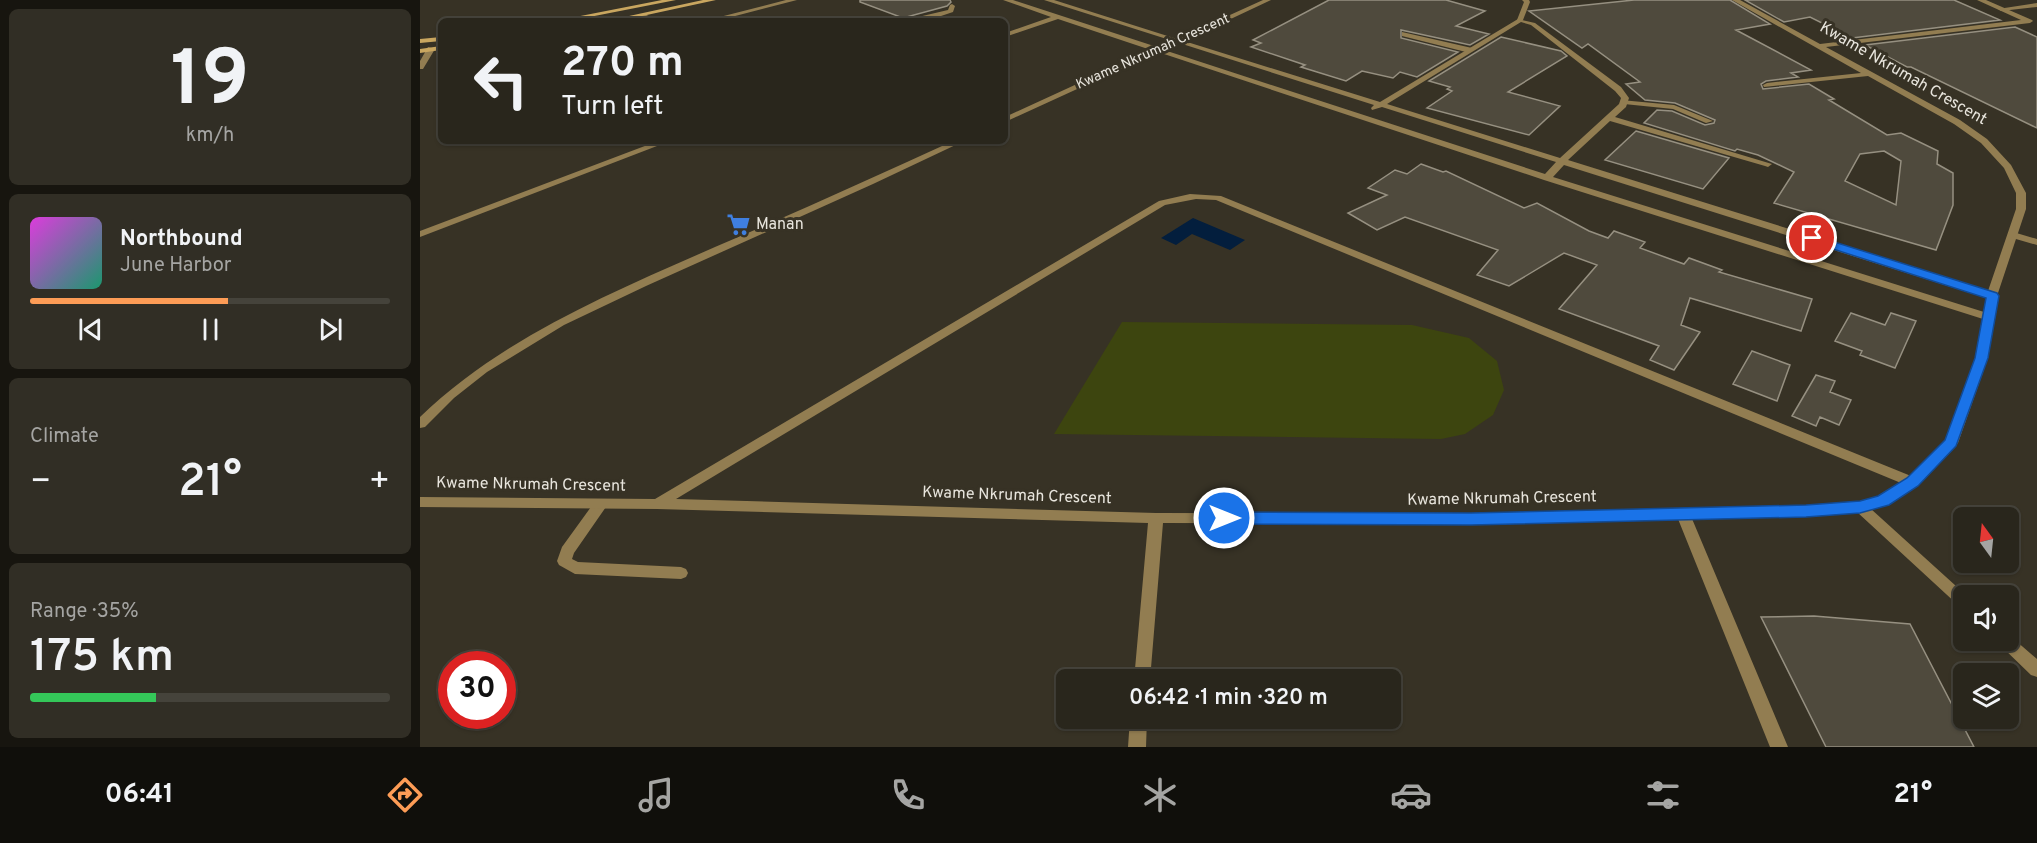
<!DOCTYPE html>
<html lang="en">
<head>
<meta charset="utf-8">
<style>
	body { margin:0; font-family:Overpass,sans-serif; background:#312e25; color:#f1f3f6; height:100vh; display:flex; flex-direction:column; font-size:22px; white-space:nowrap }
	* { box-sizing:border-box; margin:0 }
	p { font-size:20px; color:#a5a5a3 }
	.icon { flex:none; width:33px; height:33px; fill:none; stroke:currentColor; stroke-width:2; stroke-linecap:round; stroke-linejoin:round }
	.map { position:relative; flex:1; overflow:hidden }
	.details { display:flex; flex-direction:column; gap:9px; padding:9px; background:#17150f; width:420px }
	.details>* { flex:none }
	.guide { position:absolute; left:18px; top:18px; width:570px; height:126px; border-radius:9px; box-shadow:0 2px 4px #0004,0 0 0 2px #45433b; background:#29261c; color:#f1f3f6; overflow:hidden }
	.needle { width:39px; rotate:345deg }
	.tools { position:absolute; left:1533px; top:507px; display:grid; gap:12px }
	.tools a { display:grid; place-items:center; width:66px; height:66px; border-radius:9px; background:#29261c; box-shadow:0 2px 4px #0004,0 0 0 2px #45433b; font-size:30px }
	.speed { position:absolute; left:18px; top:651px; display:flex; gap:12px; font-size:30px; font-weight:700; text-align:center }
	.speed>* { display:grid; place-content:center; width:78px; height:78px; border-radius:50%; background:#29261c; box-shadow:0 2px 4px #0004,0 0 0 2px #45433b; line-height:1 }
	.speed .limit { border:9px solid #d22; background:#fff; color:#111 }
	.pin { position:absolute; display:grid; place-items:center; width:51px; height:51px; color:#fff; margin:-26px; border:3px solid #fff; border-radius:50%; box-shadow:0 2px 6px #0007 }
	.me { position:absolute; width:66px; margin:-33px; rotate:90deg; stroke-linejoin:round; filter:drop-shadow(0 0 4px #0008) }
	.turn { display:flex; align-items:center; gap:21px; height:126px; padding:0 24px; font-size:27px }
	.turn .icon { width:78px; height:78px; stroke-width:2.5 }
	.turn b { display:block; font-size:42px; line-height:51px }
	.big { font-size:45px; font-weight:600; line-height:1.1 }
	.details .tile { flex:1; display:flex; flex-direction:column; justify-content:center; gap:9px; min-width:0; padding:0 21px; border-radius:9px; background:#312e25 }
	.details .dial { align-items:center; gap:0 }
	.dial b { font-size:78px; line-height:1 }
	.song { display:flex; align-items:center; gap:18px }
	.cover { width:72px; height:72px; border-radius:9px; background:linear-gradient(135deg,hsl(300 70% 55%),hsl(160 70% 35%)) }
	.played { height:6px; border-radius:3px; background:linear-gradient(90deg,#fd9c56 55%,#45433b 55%) }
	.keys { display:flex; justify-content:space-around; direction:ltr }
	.heat { display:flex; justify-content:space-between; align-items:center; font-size:33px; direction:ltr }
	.charge { height:9px; border-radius:4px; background:linear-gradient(90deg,#34c759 35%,#45433b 0) }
	.trip { position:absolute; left:636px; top:669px; width:345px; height:60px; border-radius:9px; background:#29261c; box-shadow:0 2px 4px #0004,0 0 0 2px #45433b; font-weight:600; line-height:60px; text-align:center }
	.tab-bar { display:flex; height:96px; justify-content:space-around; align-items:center; background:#100f0b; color:#a5a5a3 }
	.tab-bar .icon { width:42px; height:42px }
	.tab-bar .selected { color:#fd9c56 }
	.tab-bar b { font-size:27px; color:#f1f3f6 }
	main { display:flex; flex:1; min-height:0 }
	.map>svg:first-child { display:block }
</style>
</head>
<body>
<main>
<section class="details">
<div class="tile dial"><b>19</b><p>km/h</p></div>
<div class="tile">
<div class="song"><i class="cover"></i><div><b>Northbound</b><p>June Harbor</p></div></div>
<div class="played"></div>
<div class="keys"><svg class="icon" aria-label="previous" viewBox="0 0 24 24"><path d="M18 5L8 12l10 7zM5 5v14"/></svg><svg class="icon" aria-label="pause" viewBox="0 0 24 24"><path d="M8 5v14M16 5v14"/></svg><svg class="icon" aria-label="next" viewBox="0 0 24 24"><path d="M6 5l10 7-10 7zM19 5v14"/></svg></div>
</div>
<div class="tile"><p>Climate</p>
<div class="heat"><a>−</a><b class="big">21°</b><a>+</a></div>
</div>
<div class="tile"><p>Range · 35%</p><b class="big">175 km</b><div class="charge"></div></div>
</section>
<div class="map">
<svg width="1617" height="747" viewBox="0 0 1617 747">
	<rect width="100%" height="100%" fill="#373225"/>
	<!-- green -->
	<path fill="#3d450f" d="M 702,322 L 992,325 L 1049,338 L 1077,361 L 1084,390 L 1073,415 L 1045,434 L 1021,439 L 634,434 Z"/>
	<!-- water -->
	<path fill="#031e3d" d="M 773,218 L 825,240 L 810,250 L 772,234 L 756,245 L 741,238 Z"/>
	<!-- building -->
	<path fill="#4f4a3d" stroke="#969081" stroke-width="1.5" fill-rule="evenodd" d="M 440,0 L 530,0 L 531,2 L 527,6 L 483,18 L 440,2 Z
		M 909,0 L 1026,0 L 1065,11 L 1036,26 L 1069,34 L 1050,45 L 981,30 L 981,38 L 1038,52 L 997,77 L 980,72 L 973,78 L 942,71 L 926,81 L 881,67 L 885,65 L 831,47 L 841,43 L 833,40 Z
		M 1214,0 L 1310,0 L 1350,24 L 1316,30 L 1391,70 L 1371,73 L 1378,77 L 1346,81 L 1341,84 L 1343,89 L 1389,84 L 1414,99 L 1409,100 L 1467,135 L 1481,133 L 1518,151 L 1517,164 L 1533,173 L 1533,205 L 1516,250 L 1354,203 L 1374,172 L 1338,155 L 1317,149 L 1315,151 L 1224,123 L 1237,110 L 1252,111 L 1285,125 L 1294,123 L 1295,120 L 1255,103 L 1225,100 L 1206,84 L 1220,82 L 1168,44 L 1162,48 L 1109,11 ZM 1464,151 L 1481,161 L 1476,205 L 1425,181 L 1440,154 Z
		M 1325,0 L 1534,0 L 1580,20 L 1432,38 L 1390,17 L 1364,22 Z
		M 1595,27 L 1617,37 L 1617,128 L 1491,67 L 1487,67 L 1445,45 Z
		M 1081,37 L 1141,51 L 1147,56 L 1088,92 L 1140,106 L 1109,135 L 1007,108 L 1032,91 L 1027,89 L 1030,87 L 1009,81 Z
		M 1216,131 L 1309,158 L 1283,189 L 1185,160 Z
		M 1001,164 L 1023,172 L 1026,171 L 1104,208 L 1117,203 L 1169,231 L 1188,238 L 1194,231 L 1225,242 L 1220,248 L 1264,264 L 1269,258 L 1302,270 L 1299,272 L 1392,299 L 1381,331 L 1270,298 L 1261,325 L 1280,332 L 1254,370 L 1230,360 L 1239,346 L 1139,309 L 1177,265 L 1144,253 L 1089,286 L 1057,275 L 1078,250 L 985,217 L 957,230 L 928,213 L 967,195 L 948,188 L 975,170 L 987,174 Z
		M 1431,313 L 1465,325 L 1471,313 L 1496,321 L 1475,368 L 1440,355 L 1442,351 L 1415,341 Z
		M 1332,351 L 1370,365 L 1357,401 L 1313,384 Z
		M 1396,375 L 1415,381 L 1410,392 L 1431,400 L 1419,425 L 1400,417 L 1396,426 L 1372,416 Z
		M 1394,616 L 1490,624 L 1554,747 L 1406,747 L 1341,617 Z"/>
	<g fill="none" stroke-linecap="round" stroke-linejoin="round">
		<!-- service -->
		<path fill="#927d51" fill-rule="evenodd" d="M 366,0 L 377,0 L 296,21 L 284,21 Z
			M 1102,0 L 1109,0 L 1110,2 L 1103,20 L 1100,22 L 1097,20 L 1104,2 Z
			M 1617,3 L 1617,7 L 1581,11 L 1578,9 Z
			M 532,4 L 535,6 L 533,12 L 515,18 L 481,21 L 528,10 L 530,5 Z
			M 220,14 L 224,14 L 240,21 L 231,21 L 220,16 Z
			M 982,32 L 1052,48 L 1053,50 L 1046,52 L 982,36 Z
			M 8,47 L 15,49 L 3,69 L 0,69 L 0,61 Z
			M 1201,100 L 1254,105 L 1293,121 L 1286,123 L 1253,109 L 1204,104 L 1201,104 Z
			M 1593,232 L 1617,239 L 1617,245 L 1589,237 L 1589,233 Z
			M 181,499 L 186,500 L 188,504 L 154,553 L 152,559 L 158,562 L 261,567 L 266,569 L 268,573 L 266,577 L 261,579 L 155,574 L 139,565 L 137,561 L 142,547 L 176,500 Z
			M 1263,509 L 1268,510 L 1270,514 L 1368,747 L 1350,747 L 1256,514 L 1258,510 Z"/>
		<!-- minor -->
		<path fill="#927d51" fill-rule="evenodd" d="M 583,0 L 593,0 L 737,47 L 745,46 L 744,50 L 1125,174 L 1136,162 L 962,107 L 952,110 L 951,108 L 954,105 L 624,0 L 634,0 L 757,39 L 843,0 L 851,0 L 764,41 L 960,102 L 1098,19 L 1115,23 L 1201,87 L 1209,98 L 1206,107 L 1195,117 L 1352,164 L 1348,167 L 1345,166 L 1190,121 L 1148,160 L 1568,291 L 1596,209 L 1596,193 L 1584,168 L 1561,143 L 1534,124 L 1448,76 L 1344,87 L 1343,85 L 1347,83 L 1441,73 L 1312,0 L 1320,0 L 1400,44 L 1601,20 L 1557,0 L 1566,0 L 1612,20 L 1613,21 L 1610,23 L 1406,47 L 1540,120 L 1567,139 L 1591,165 L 1606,193 L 1606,209 L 1577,296 L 1568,358 L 1538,443 L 1498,485 L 1468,504 L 1451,509 L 1547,596 L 1544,596 L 1544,608 L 1539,606 L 1437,512 L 1386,516 L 1051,524 L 743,523 L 730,680 L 714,680 L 728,523 L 237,509 L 0,507 L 0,497 L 235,499 L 739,201 L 770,194 L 801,196 L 1491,476 L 1525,441 L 1556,358 L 1563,319 L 1124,180 L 738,52 L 585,122 L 585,117 L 731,50 L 638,19 L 585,37 L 585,33 L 631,17 ZM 1101,22 L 1111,25 L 1195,91 L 1201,98 L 1199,104 L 1140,158 L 967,104 ZM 1144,165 L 1566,298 L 1564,312 L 1133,177 ZM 776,199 L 796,200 L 1481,483 L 1458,496 L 1440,502 L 1386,506 L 1051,514 L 736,513 L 256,499 L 745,205 Z
			M 238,141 L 250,141 L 0,237 L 0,231 Z
			M 533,141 L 544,141 L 453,184 L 226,286 L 144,325 L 67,372 L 34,398 L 5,427 L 0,428 L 0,417 C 83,337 191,293 295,247 C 375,213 454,177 533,141 Z
			M 1588,634 L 1617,659 L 1617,677 L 1611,675 L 1580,645 L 1578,640 L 1588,640 Z
			M 710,718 L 727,718 L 726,747 L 708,747 Z"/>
		<!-- secondary -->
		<path fill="#c9a65f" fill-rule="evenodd" d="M 242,0 L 256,0 L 149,21 L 135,21 Z
			M 283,0 L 296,0 L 199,21 L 186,21 Z
			M 21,37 L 21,41 L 0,43 L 0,39 Z
			M 21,46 L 21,50 L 0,53 L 0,49 Z"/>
	</g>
	<!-- route -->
	<path fill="#1a73e8" stroke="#114b97" stroke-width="1.5" d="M 1392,235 L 1577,293 L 1579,296 L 1568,358 L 1536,446 L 1498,486 L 1469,505 L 1440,513 L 1386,517 L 1051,525 L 804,524 L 798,522 L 796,518 L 798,514 L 804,512 L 1051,513 L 1386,505 L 1440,501 L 1458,496 L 1487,478 L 1525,440 L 1555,358 L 1566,298 L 1388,241 L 1386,238 Z"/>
	<!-- icons -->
	<defs>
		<symbol id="supermarket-bare" viewBox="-9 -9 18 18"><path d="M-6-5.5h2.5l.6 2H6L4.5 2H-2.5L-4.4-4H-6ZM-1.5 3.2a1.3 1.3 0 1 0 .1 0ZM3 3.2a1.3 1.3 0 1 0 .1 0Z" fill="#3f7fe0" stroke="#373225" stroke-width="2.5" paint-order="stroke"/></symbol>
	</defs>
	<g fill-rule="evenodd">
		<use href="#supermarket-bare" x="302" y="208" width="33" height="33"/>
	</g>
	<g text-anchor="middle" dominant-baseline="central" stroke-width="6" stroke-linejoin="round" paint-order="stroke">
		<!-- far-street labels -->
		<g font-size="14" fill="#e8e5dd" stroke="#373225">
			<text transform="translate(733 52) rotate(-24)">Kwame Nkrumah Crescent</text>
		</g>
		<!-- street labels -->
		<g font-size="16" fill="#e8e5dd" stroke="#373225">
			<text transform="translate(1483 74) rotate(30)">Kwame Nkrumah Crescent</text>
			<text transform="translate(111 485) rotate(1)">Kwame Nkrumah Crescent</text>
			<text transform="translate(597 496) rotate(2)">Kwame Nkrumah Crescent</text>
			<text transform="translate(1082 499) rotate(-1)">Kwame Nkrumah Crescent</text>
		</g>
		<!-- poi labels -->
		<g font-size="16" fill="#e8e5dd" stroke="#373225" text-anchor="start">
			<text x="336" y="225">Manan</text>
		</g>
	</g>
</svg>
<div class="tools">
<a><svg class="needle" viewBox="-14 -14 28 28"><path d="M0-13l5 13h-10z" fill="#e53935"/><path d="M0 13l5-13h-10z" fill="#a5a5a3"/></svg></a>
<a><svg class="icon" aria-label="sound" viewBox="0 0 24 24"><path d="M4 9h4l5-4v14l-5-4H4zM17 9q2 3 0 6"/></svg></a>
<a><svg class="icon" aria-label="layers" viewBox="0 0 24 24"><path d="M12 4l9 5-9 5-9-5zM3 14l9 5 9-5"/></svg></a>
</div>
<div class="speed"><div class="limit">30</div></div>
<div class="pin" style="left:1392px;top:238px;background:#d93025"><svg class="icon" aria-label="arrive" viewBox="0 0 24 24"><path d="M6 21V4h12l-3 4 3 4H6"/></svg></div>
<svg class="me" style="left:804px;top:518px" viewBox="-20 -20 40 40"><circle r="17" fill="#1a73e8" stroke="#fff" stroke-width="3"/><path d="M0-11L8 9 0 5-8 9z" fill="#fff"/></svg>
<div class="trip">06:42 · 1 min · 320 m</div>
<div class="guide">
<div class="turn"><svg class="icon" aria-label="left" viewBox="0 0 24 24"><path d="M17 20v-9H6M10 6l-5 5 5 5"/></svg><div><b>270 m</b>Turn left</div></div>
</div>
</div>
</main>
<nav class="tab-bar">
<b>06:41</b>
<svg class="icon selected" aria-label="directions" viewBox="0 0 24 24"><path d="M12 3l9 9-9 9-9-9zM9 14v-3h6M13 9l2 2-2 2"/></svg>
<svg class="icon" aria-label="music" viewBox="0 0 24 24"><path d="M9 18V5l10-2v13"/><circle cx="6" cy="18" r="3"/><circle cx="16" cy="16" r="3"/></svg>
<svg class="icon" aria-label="phone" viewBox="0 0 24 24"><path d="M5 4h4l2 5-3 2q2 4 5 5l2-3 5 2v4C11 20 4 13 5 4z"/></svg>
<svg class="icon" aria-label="climate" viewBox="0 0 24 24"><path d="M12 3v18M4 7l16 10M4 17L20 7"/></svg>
<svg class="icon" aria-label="car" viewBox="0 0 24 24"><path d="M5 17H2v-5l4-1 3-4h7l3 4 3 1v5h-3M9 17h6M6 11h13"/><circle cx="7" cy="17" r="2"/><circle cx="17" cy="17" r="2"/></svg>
<svg class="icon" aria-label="filters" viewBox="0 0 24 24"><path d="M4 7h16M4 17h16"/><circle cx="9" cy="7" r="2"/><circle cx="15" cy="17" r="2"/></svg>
<b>21°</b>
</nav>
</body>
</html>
